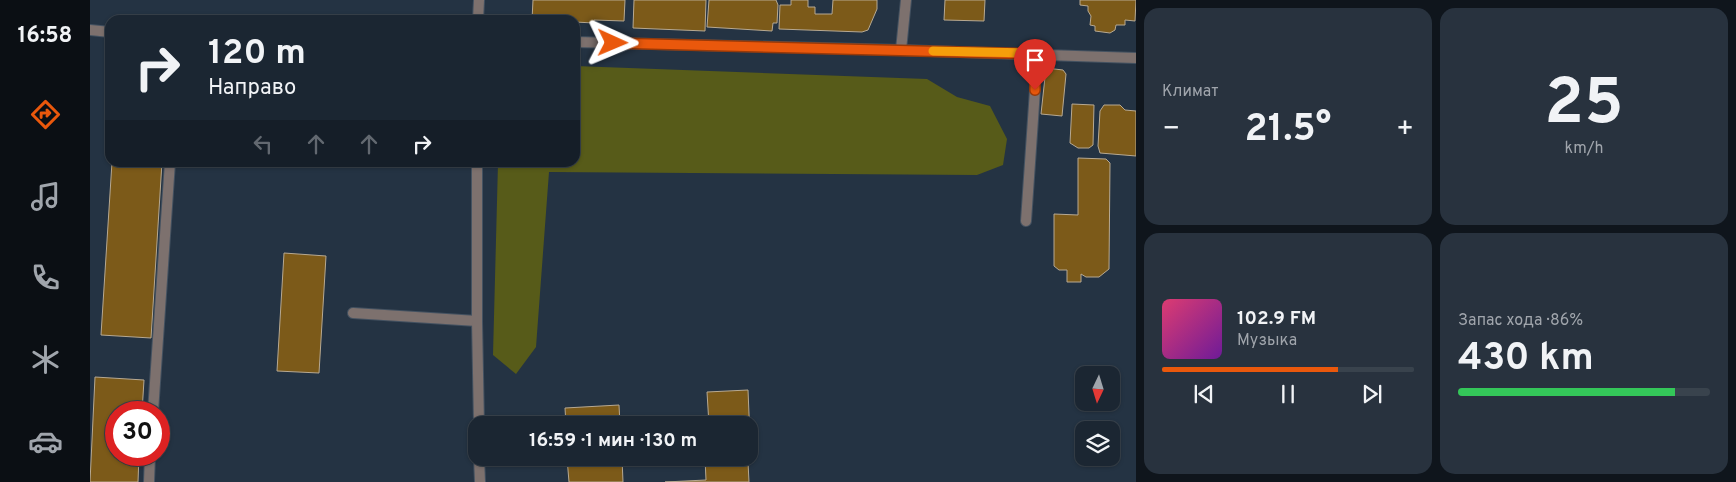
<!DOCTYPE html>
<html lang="ru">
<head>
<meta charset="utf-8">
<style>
	body { margin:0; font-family:Overpass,sans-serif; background:#28323e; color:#f1f3f6; height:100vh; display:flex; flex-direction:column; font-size:19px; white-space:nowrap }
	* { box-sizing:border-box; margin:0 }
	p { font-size:16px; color:#a0a5ac }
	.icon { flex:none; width:28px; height:28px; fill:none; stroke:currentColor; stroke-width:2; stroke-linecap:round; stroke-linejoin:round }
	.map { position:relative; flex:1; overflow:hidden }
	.side { display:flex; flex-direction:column; gap:8px; padding:8px; background:#0f151c; width:600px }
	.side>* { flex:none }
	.hud { position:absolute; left:15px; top:15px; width:475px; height:152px; border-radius:15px; box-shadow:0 1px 4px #0004,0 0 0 1px #39434d; background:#1b2632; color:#f1f3f6; overflow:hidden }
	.needle { width:32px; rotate:184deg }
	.tools { position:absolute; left:985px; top:366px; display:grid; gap:10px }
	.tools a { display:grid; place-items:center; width:45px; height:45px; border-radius:10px; background:#1b2632; box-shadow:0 1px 4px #0004,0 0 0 1px #39434d; font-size:25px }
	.speed { position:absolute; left:15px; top:401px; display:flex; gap:10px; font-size:25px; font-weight:700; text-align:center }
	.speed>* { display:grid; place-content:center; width:65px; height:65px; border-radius:50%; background:#1b2632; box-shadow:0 1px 4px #0004,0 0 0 1px #39434d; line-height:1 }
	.speed .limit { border:8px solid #d22; background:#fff; color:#111 }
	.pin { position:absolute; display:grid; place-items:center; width:42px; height:42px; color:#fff; margin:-51px -21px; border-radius:50% 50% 50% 0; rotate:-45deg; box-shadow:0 0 5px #0007 }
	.pin .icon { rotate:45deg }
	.me { position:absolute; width:55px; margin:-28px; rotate:91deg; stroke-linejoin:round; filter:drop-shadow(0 0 4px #0008) }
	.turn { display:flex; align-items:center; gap:18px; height:105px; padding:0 20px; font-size:22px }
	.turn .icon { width:65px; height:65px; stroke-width:2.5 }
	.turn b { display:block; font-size:35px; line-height:42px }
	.lanes { display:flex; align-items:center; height:48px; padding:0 20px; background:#0003; justify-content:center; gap:25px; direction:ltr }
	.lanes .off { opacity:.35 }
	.big { font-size:38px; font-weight:700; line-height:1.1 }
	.side .tile { flex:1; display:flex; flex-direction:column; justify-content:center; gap:8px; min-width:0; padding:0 18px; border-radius:15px; background:#28323e }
	.side .dial { align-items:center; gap:0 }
	.dial b { font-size:65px; line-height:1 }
	.song { display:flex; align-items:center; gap:15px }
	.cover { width:60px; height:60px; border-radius:8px; background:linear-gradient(135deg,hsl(340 70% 55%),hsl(280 70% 35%)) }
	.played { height:5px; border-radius:2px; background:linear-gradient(90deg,#ea580c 70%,#39434d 70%) }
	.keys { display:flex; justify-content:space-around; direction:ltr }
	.heat { display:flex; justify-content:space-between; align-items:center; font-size:28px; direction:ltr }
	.charge { height:8px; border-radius:4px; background:linear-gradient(90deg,#34c759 86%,#39434d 0) }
	.side .tiles { flex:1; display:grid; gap:8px; grid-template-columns:repeat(2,1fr) }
	.trip { position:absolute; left:378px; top:416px; width:290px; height:50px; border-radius:15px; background:#1b2632; box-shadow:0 1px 4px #0004,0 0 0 1px #39434d; font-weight:700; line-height:50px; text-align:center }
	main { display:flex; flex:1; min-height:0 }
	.tab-bar { display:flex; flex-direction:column; width:90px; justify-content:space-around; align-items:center; background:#0b0f14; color:#a0a5ac }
	.tab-bar .icon { width:35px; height:35px }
	.tab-bar .active { color:#ea580c }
	.tab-bar b { font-size:22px; color:#f1f3f6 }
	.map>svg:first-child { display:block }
</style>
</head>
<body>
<main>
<nav class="tab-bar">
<b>16:58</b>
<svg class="icon active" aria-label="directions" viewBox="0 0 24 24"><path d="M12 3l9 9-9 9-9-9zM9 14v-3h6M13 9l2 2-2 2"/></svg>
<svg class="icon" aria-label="music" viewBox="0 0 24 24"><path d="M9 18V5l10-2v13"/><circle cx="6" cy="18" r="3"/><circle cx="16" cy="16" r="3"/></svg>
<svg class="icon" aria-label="phone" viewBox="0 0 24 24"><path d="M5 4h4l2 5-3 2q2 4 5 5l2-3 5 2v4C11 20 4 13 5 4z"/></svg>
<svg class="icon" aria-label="climate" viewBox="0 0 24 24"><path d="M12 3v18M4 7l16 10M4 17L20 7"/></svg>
<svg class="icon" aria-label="car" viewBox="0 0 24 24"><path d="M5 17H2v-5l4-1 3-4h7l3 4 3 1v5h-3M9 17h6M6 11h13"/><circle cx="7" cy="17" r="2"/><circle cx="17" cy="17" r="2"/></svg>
</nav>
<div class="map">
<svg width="1046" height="482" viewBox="0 0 1046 482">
	<rect width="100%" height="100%" fill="#243343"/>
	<!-- green -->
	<path fill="#575b19" d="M 485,66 L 837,79 L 867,97 L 900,106 L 917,139 L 913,165 L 887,175 L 459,172 L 446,347 L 426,374 L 403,355 L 408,163 L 485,162 Z"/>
	<!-- building -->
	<path fill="#7c5a19" stroke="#b7a992" d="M 443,0 L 535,0 L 534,21 L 504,20 L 504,23 L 485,22 L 485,20 L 442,20 Z
		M 544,0 L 616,0 L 615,31 L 543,28 Z
		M 619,0 L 686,0 L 688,5 L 687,23 L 683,23 L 682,31 L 617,27 Z
		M 701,0 L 718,0 L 718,7 L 725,7 L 725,14 L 742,14 L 743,0 L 787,0 L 787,9 L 778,30 L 772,32 L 689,29 L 690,5 L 701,5 Z
		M 855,0 L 895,0 L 894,21 L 854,20 Z
		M 990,0 L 1046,0 L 1045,21 L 1035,20 L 1035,25 L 1026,25 L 1025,30 L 1020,33 L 1005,31 L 1005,26 L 1000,25 L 1001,16 L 998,11 L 998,6 L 990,5 Z
		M 956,68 L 973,70 L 976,74 L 972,116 L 951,114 Z
		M 982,104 L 1004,105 L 1003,145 L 999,148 L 988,148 L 980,143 Z
		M 1014,105 L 1030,105 L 1035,110 L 1046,111 L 1046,156 L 1010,153 L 1008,146 L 1010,111 Z
		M 988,158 L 1016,159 L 1020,163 L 1019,269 L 1009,277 L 996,277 L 991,274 L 991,282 L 977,282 L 977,270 L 969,270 L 964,266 L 964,214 L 988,215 Z
		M 22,162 L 72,162 L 61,338 L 11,335 Z
		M 194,253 L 236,256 L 229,373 L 187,371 Z
		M 5,377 L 54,380 L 52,412 L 26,412 L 26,455 L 49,455 L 48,482 L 0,482 Z
		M 658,390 L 661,462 L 658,462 L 659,482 L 575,482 L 616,480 L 615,458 L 659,458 L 659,425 L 619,425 L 617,392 Z
		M 529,405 L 530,425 L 476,425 L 475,408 Z
		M 477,458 L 532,458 L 533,482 L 479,482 Z"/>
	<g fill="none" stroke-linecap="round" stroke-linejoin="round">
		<defs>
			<path id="lane" d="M 263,313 L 387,321"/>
			<path id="street" d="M 388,20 L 389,0
				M 0,30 L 20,32
				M 485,42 L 811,50 L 1046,58
				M 811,50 L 816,0
				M 387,162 L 387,321 L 389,425
				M 936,221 L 945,90 L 945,54
				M 63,412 L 80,162
				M 389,458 L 390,482
				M 59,482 L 60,455"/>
		</defs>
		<!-- lane casing -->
		<use href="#lane" stroke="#445261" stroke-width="12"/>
		<!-- street casing -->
		<use href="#street" stroke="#445261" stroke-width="12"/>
		<!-- lane -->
		<use href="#lane" stroke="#7d716e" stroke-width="10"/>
		<!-- street -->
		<use href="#street" stroke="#7d716e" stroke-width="10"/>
	</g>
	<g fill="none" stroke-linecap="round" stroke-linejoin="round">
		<defs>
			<path id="route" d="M 523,43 L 945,54 L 945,90"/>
		</defs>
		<!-- route casing -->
		<use href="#route" stroke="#983908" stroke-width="12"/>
		<!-- route -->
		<use href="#route" stroke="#ea580c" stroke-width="9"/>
		<!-- slow -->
		<path stroke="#f59e0b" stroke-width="9" d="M 843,51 L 935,53"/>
	</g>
</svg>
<div class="tools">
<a><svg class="needle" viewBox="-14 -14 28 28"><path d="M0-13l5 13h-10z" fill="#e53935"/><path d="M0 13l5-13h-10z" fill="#a0a5ac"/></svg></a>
<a><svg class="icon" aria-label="layers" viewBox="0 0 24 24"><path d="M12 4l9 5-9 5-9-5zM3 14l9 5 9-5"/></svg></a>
</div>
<div class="speed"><div class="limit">30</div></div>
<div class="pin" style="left:945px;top:90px;background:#d93025"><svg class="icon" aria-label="arrive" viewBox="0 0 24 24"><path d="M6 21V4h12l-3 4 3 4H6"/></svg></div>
<svg class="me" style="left:523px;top:43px" viewBox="-20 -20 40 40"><path d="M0-17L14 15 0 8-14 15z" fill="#ea580c" stroke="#fff" stroke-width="4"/></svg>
<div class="trip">16:59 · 1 мин · 130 m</div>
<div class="hud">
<div class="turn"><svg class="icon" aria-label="right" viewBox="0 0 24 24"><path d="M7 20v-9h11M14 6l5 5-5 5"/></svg><div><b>120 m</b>Направо</div></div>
<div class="lanes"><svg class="icon off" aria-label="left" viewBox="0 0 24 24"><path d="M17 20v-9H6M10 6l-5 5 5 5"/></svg><svg class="icon off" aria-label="ahead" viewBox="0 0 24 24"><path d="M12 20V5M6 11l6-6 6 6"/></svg><svg class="icon off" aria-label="ahead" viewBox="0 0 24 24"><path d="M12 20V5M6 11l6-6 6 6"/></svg><svg class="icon" aria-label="right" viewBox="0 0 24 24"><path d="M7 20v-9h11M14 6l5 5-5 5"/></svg></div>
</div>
</div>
<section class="side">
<div class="tiles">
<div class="tile"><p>Климат</p>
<div class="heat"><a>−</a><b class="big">21.5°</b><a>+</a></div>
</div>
<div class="tile dial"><b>25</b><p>km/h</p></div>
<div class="tile">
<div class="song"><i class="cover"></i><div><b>102.9 FM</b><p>Музыка</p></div></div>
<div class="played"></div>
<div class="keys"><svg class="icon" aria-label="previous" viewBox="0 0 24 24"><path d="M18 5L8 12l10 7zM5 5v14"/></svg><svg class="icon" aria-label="pause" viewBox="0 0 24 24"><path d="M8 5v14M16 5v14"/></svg><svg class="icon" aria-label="next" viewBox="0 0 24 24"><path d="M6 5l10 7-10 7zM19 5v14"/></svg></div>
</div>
<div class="tile"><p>Запас хода · 86%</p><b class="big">430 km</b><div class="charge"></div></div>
</div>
</section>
</main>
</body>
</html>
